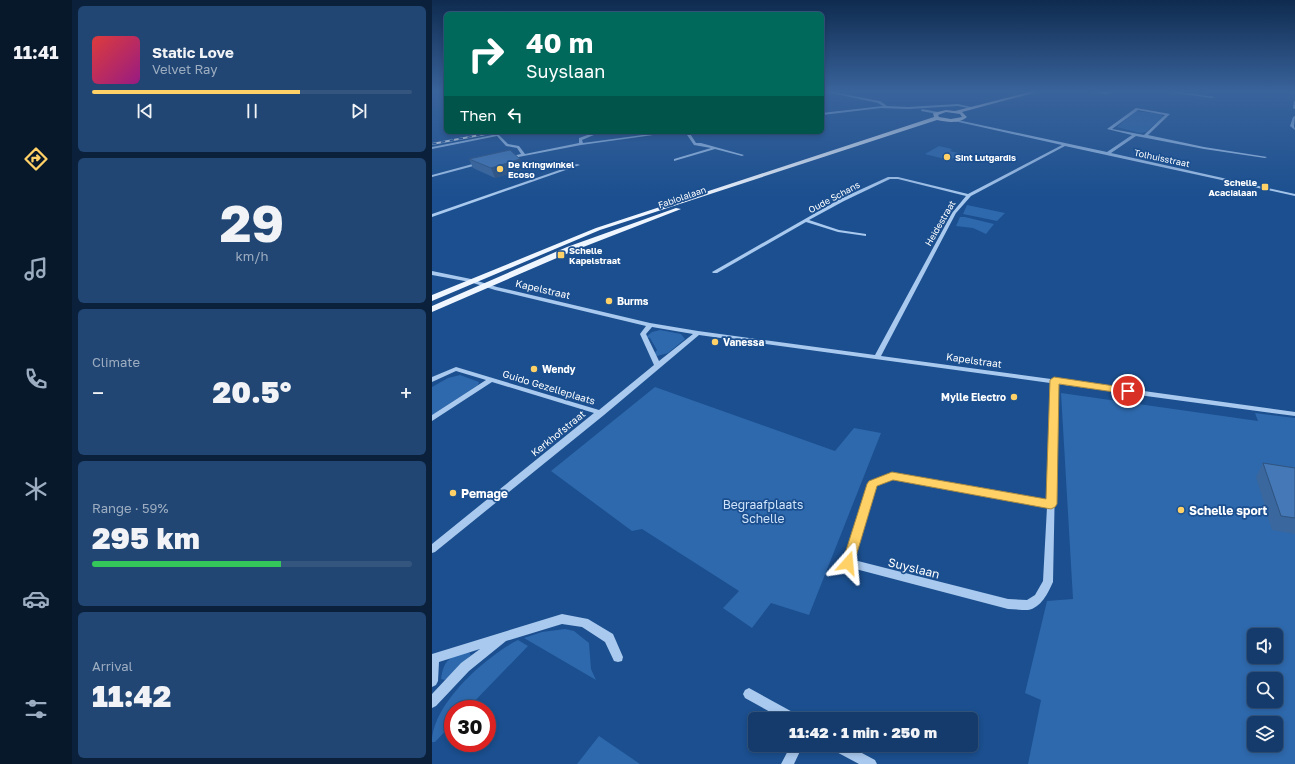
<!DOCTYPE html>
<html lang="en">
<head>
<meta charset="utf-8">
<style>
	body { margin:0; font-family:"Golos Text",sans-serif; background:#214673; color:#f1f3f6; height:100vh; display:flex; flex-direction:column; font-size:15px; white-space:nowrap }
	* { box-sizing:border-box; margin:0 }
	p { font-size:13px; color:#9dadc1 }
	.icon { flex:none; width:22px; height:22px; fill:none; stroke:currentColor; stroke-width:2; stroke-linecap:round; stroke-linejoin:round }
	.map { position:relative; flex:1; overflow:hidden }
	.panel { display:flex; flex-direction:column; gap:6px; padding:6px; background:#0b203b; width:360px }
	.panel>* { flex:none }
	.banner { position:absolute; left:12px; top:12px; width:380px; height:122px; border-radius:6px; box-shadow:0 2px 6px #0003,0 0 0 1px #33557e; background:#00695c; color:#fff; overflow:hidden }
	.fabs { position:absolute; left:815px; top:628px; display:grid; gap:8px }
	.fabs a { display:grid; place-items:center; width:36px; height:36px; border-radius:6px; background:#143b6b; box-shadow:0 2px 6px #0003,0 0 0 1px #33557e; font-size:20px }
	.speed { position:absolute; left:12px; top:700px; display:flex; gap:8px; font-size:20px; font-weight:700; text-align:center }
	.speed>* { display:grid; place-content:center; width:52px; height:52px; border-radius:50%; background:#143b6b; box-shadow:0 2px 6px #0003,0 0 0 1px #33557e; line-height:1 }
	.speed .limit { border:6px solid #d22; background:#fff; color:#111 }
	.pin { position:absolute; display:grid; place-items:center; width:34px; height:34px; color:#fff; margin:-17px; border:2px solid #fff; border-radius:50%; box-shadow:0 1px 4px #0007 }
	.me { position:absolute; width:44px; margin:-22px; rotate:18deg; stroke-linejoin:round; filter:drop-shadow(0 0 3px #0008) }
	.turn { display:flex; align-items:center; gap:14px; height:84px; padding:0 16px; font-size:18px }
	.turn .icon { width:52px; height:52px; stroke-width:2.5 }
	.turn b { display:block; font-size:28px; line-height:34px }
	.then { display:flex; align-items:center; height:38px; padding:0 16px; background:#0003; gap:8px; font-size:15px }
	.big { font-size:30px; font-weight:800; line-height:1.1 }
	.panel .widget { flex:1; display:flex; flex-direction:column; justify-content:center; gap:6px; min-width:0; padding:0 14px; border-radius:6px; background:#214673 }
	.panel .dial { align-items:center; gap:0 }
	.dial b { font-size:52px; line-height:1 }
	.song { display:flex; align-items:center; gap:12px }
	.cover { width:48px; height:48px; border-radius:6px; background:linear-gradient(135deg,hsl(0 70% 55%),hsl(310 70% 35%)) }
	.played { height:4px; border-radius:2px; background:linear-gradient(90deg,#ffd166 65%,#33557e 65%) }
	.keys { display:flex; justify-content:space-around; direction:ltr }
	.heat { display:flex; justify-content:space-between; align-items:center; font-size:22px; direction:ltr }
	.charge { height:6px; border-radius:3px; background:linear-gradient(90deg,#34c759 59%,#33557e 0) }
	.trip { position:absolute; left:316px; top:712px; width:230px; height:40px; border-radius:6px; background:#143b6b; box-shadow:0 2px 6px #0003,0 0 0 1px #33557e; font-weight:800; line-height:40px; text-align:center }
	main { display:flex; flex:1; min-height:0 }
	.menu { display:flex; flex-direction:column; width:72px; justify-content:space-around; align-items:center; background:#08182b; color:#9dadc1 }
	.menu .icon { width:28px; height:28px }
	.menu .current { color:#ffd166 }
	.menu b { font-size:18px; color:#f1f3f6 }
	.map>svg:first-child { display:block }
</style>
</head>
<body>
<main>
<nav class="menu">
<b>11:41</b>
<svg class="icon current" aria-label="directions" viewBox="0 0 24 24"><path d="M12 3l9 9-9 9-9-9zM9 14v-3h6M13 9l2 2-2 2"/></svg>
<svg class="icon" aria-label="music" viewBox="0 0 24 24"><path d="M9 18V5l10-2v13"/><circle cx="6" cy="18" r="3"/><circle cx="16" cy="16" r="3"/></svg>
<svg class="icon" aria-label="phone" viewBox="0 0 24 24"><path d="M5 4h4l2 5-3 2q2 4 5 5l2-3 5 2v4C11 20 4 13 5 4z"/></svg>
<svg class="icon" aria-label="climate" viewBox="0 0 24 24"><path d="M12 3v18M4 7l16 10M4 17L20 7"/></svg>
<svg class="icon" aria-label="car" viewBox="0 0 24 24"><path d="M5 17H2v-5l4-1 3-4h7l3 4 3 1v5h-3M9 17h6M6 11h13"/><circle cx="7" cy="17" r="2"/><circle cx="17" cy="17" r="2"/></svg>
<svg class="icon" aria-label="filters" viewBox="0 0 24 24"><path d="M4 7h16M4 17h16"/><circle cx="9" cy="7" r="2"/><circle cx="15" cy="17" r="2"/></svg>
</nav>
<section class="panel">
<div class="widget">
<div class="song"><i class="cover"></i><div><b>Static Love</b><p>Velvet Ray</p></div></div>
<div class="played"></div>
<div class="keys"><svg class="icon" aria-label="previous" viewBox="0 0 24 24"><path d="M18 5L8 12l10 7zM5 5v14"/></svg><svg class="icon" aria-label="pause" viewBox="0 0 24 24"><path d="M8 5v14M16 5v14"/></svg><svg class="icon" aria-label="next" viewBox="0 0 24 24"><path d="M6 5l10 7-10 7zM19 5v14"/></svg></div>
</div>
<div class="widget dial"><b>29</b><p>km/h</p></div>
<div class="widget"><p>Climate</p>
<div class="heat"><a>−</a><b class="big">20.5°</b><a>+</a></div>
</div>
<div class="widget"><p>Range · 59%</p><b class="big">295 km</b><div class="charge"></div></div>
<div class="widget"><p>Arrival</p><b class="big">11:42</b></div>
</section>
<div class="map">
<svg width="863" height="764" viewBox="0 0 863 764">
	<rect width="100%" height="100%" fill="#1b4f8f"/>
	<!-- green -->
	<path fill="#2e69ad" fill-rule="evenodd" d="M 704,111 L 729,114 L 731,117 L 714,132 L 708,133 L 685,127 Z
		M 507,146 L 520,149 L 518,151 L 530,154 L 517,160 L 493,154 Z
		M 535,205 L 573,213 L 565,221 L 531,214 Z
		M 528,217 L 533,217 L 562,224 L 554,234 L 541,228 L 524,226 Z
		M 228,330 L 249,334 L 253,339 L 236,353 L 225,356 L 222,354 L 225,350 L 218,338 L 214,337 L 220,332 Z
		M 28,375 L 47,382 L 46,385 L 0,415 L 0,387 L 16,378 Z
		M 223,387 L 403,451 L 422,428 L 449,433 L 377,615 L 339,603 L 320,628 L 291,608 L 307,591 L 210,529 L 200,531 L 119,471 Z
		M 629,393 L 826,421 L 823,413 L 863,418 L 863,764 L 596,764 L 609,700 L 593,693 L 615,601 L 641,599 ZM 822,635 L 844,635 L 844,657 L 822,657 ZM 822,679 L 844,679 L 844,701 L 822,701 ZM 822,723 L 844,723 L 844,745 L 822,745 Z
		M 133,629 L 142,631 L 157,643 L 159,669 L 164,680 L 92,638 L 110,632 Z
		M 86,640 L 96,646 L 35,709 L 21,709 L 21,723 L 3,742 L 0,742 C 0,704 54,656 86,640 Z
		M 37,652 L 39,655 L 13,680 L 9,679 C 12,659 18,656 37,652 Z
		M 167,736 L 208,764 L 145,764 Z"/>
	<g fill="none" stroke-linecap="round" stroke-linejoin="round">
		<!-- minor -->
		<path fill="#a9c9ee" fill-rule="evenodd" d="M 390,91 L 395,91 L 448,101 L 455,106 L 476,107 L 526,104 L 543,108 L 541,109 L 526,106 L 476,109 L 449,108 L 390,115 L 390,113 L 451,106 L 446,103 Z
			M 653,91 L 674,92 L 683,91 L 674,94 Z
			M 730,91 L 739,91 L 782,97 L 780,98 Z
			M 862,101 L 863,101 L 863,109 L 861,108 Z
			M 704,108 L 738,114 L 716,135 L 772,147 L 835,157 L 833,158 L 772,149 L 704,136 L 679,153 L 863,194 L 863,196 L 633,146 L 539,196 L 524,213 L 449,356 L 619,379 L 622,378 L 625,379 L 863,412 L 863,416 L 625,384 L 621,582 C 616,593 609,608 596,610 C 589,610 582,609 576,609 L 416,567 L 413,566 L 411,563 L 437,484 L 438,482 L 457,474 L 460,473 L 615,500 L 618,383 L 267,335 L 172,415 L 3,552 L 0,553 L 0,544 L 162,413 L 60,382 L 0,421 L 0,415 L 54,380 L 24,371 L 0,382 L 0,377 L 24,367 L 167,410 L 222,365 L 208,334 L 214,326 L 63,290 L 38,282 L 0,275 L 0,271 L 39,279 L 65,287 L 218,323 L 266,331 L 443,355 L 520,213 L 534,196 L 466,179 L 458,179 L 412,201 L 377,220 L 407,230 L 434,234 L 434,236 L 406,232 L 374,222 L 285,273 L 281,273 L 280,272 L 408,199 L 456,177 L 466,177 L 536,194 L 630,145 L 522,121 L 521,119 L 675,152 L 700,135 L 675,129 ZM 706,110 L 733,115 L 712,135 L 680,129 ZM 220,327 L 261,334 L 227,361 L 214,334 ZM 461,479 L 615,507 L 611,581 L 603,595 L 595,600 L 576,599 L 422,560 L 445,486 Z
			M 490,109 L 506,112 L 508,113 L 506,114 L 489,111 Z
			M 863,116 L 862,126 L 863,130 L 858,126 L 861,117 Z
			M 164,132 L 169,132 L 150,140 L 151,143 L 233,132 L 243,132 L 149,145 L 76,159 L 74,158 L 75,157 L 89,154 L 85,148 L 74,146 L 65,136 L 0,149 L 0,147 L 66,134 L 76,144 L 87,146 L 93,154 L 147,143 L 147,138 Z
			M 253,132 L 257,132 L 264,143 L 269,143 L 312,155 L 310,156 L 283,149 L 242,161 L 242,159 L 279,148 L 262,145 Z
			M 48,162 L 50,163 L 49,164 L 0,177 L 0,175 Z
			M 145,164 L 148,165 L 0,217 L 0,214 Z
			M 130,614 L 156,619 L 181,634 L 191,657 L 190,661 L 186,662 L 182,661 L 173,642 L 150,627 L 130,624 L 74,641 L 37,671 L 4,706 L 0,708 L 0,694 L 29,663 L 48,649 L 7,662 L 6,681 L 4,685 L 0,687 L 0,654 Z
			M 317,688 L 366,715 L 368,719 L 351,719 L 313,698 L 311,694 L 313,690 Z
			M 359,745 L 371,745 L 362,764 L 349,764 Z
			M 397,745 L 415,745 L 443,760 L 445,764 L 427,764 L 399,749 Z"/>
		<!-- major -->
		<path fill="#f0f6ff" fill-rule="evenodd" d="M 602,91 L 609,91 L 530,112 L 535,117 C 527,124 515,122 505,120 L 168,230 L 0,301 L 0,295 L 164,228 L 502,117 L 501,113 L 514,110 L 523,111 ZM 514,112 L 528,114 L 530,117 L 519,119 L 507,117 L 506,115 Z
			M 244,208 L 249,209 L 141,251 L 0,312 L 0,306 L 135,247 Z"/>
		<defs>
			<path id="rail" d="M 0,144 L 64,132"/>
		</defs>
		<!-- rail casing -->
		<use href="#rail" stroke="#fff" stroke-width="2"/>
		<!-- rail -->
		<use href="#rail" stroke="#1b4f8f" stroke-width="1.5" stroke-dasharray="4.5" stroke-linecap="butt"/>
	</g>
	<!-- wall -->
	<path fill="#3a679d" d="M 37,159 L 91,169 L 63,178 L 41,168 Z
		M 831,463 L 863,468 L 863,534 L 840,530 L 824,477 Z"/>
	<!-- shaded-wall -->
	<path fill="#305480" d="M 88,159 L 91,169 L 63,178 L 59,168 Z"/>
	<!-- building -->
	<path fill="#4478b7" stroke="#305480" d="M 78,150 L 88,159 L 59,168 L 37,159 Z
		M 831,463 L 863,468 L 863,518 L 849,516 Z"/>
	<!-- sky -->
	<linearGradient id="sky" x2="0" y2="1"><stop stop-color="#0f2b4f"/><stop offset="0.46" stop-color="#39639b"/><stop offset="1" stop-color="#39639b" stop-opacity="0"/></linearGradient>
	<rect width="863" height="198" fill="url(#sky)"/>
	<!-- route -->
	<path fill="#ffd166" stroke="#a68842" d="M 622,377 L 696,388 L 701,391 L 696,394 L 627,384 L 625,504 L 623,507 L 619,509 L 461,480 L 445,486 L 422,563 L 420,567 L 416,569 L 411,567 L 410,563 L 435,484 L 437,481 L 460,472 L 614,499 L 618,380 Z"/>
	<!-- markers -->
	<g fill="#ffd166" stroke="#1b4f8f" stroke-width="1.5">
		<circle cx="515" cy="157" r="4"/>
		<circle cx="68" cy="169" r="4"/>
		<rect x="829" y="183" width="8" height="8" rx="2"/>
		<rect x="125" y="251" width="8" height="8" rx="2"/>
		<circle cx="177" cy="301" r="4"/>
		<circle cx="283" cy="342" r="4"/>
		<circle cx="102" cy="369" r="4"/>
		<circle cx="582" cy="397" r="4"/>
		<circle cx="21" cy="493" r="4"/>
		<circle cx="749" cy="510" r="4"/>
	</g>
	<g text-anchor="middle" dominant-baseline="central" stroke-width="3.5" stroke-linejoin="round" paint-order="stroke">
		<!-- far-poi labels -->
		<g font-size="9" font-weight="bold" fill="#fff" stroke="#1b4f8f" text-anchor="start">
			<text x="523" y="157">Sint Lutgardis</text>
			<text x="76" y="164">De Kringwinkel<tspan x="76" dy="10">Ecoso</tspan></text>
			<text x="825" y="182" text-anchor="end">Schelle<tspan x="825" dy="10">Acacialaan</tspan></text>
			<text x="137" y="250">Schelle<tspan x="137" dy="10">Kapelstraat</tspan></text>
		</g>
		<!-- far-street labels -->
		<g font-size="9" fill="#fff" stroke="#1b4f8f">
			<text transform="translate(730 158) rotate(12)">Tolhuisstraat</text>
			<text transform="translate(250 197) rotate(-19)">Fabiolalaan</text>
			<text transform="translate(402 197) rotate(-28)">Oude Schans</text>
			<text transform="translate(508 223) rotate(-60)">Heidestraat</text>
		</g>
		<!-- street labels -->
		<g font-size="10" fill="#fff" stroke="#1b4f8f">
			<text transform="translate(111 289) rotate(13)">Kapelstraat</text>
			<text transform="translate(542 360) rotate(8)">Kapelstraat</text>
			<text transform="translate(117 387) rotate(17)">Guido Gezelleplaats</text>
			<text transform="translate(126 433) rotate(-39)">Kerkhofstraat</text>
		</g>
		<!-- poi labels -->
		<g font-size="10" font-weight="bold" fill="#fff" stroke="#1b4f8f" text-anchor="start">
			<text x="185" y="301">Burms</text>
			<text x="291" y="342">Vanessa</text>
			<text x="110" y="369">Wendy</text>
			<text x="574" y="397" text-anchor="end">Mylle Electro</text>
		</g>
		<!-- near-poi labels -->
		<g font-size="12" font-weight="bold" fill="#fff" stroke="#1b4f8f" text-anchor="start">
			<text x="29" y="493">Pemage</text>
			<text x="757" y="510">Schelle sport</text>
		</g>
		<!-- near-park labels -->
		<g font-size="12" fill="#cfe3fa" stroke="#1b4f8f">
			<text x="331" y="504">Begraafplaats<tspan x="331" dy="14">Schelle</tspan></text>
		</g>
		<!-- near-street labels -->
		<g font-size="12" fill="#fff" stroke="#1b4f8f">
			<text transform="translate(482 568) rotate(14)">Suyslaan</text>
		</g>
	</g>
</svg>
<div class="fabs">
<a><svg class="icon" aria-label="sound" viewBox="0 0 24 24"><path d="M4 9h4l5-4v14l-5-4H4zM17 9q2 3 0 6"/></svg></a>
<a><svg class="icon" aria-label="search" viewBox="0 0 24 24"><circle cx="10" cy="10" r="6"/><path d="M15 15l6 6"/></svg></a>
<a><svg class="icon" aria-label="layers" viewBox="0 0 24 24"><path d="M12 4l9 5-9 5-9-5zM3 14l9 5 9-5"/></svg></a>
</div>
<div class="speed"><div class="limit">30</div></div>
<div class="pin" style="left:696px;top:391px;background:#d93025"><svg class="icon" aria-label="arrive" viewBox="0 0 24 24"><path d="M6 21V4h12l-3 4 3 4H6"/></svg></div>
<svg class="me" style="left:416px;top:563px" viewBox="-20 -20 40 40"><path d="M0-17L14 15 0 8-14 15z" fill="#ffd166" stroke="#fff" stroke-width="4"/></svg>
<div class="trip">11:42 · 1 min · 250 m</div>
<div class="banner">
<div class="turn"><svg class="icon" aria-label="right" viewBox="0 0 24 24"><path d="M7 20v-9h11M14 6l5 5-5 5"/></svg><div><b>40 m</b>Suyslaan</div></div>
<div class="then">Then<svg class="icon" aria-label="left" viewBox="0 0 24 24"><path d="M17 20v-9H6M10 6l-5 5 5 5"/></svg></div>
</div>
</div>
</main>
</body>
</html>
